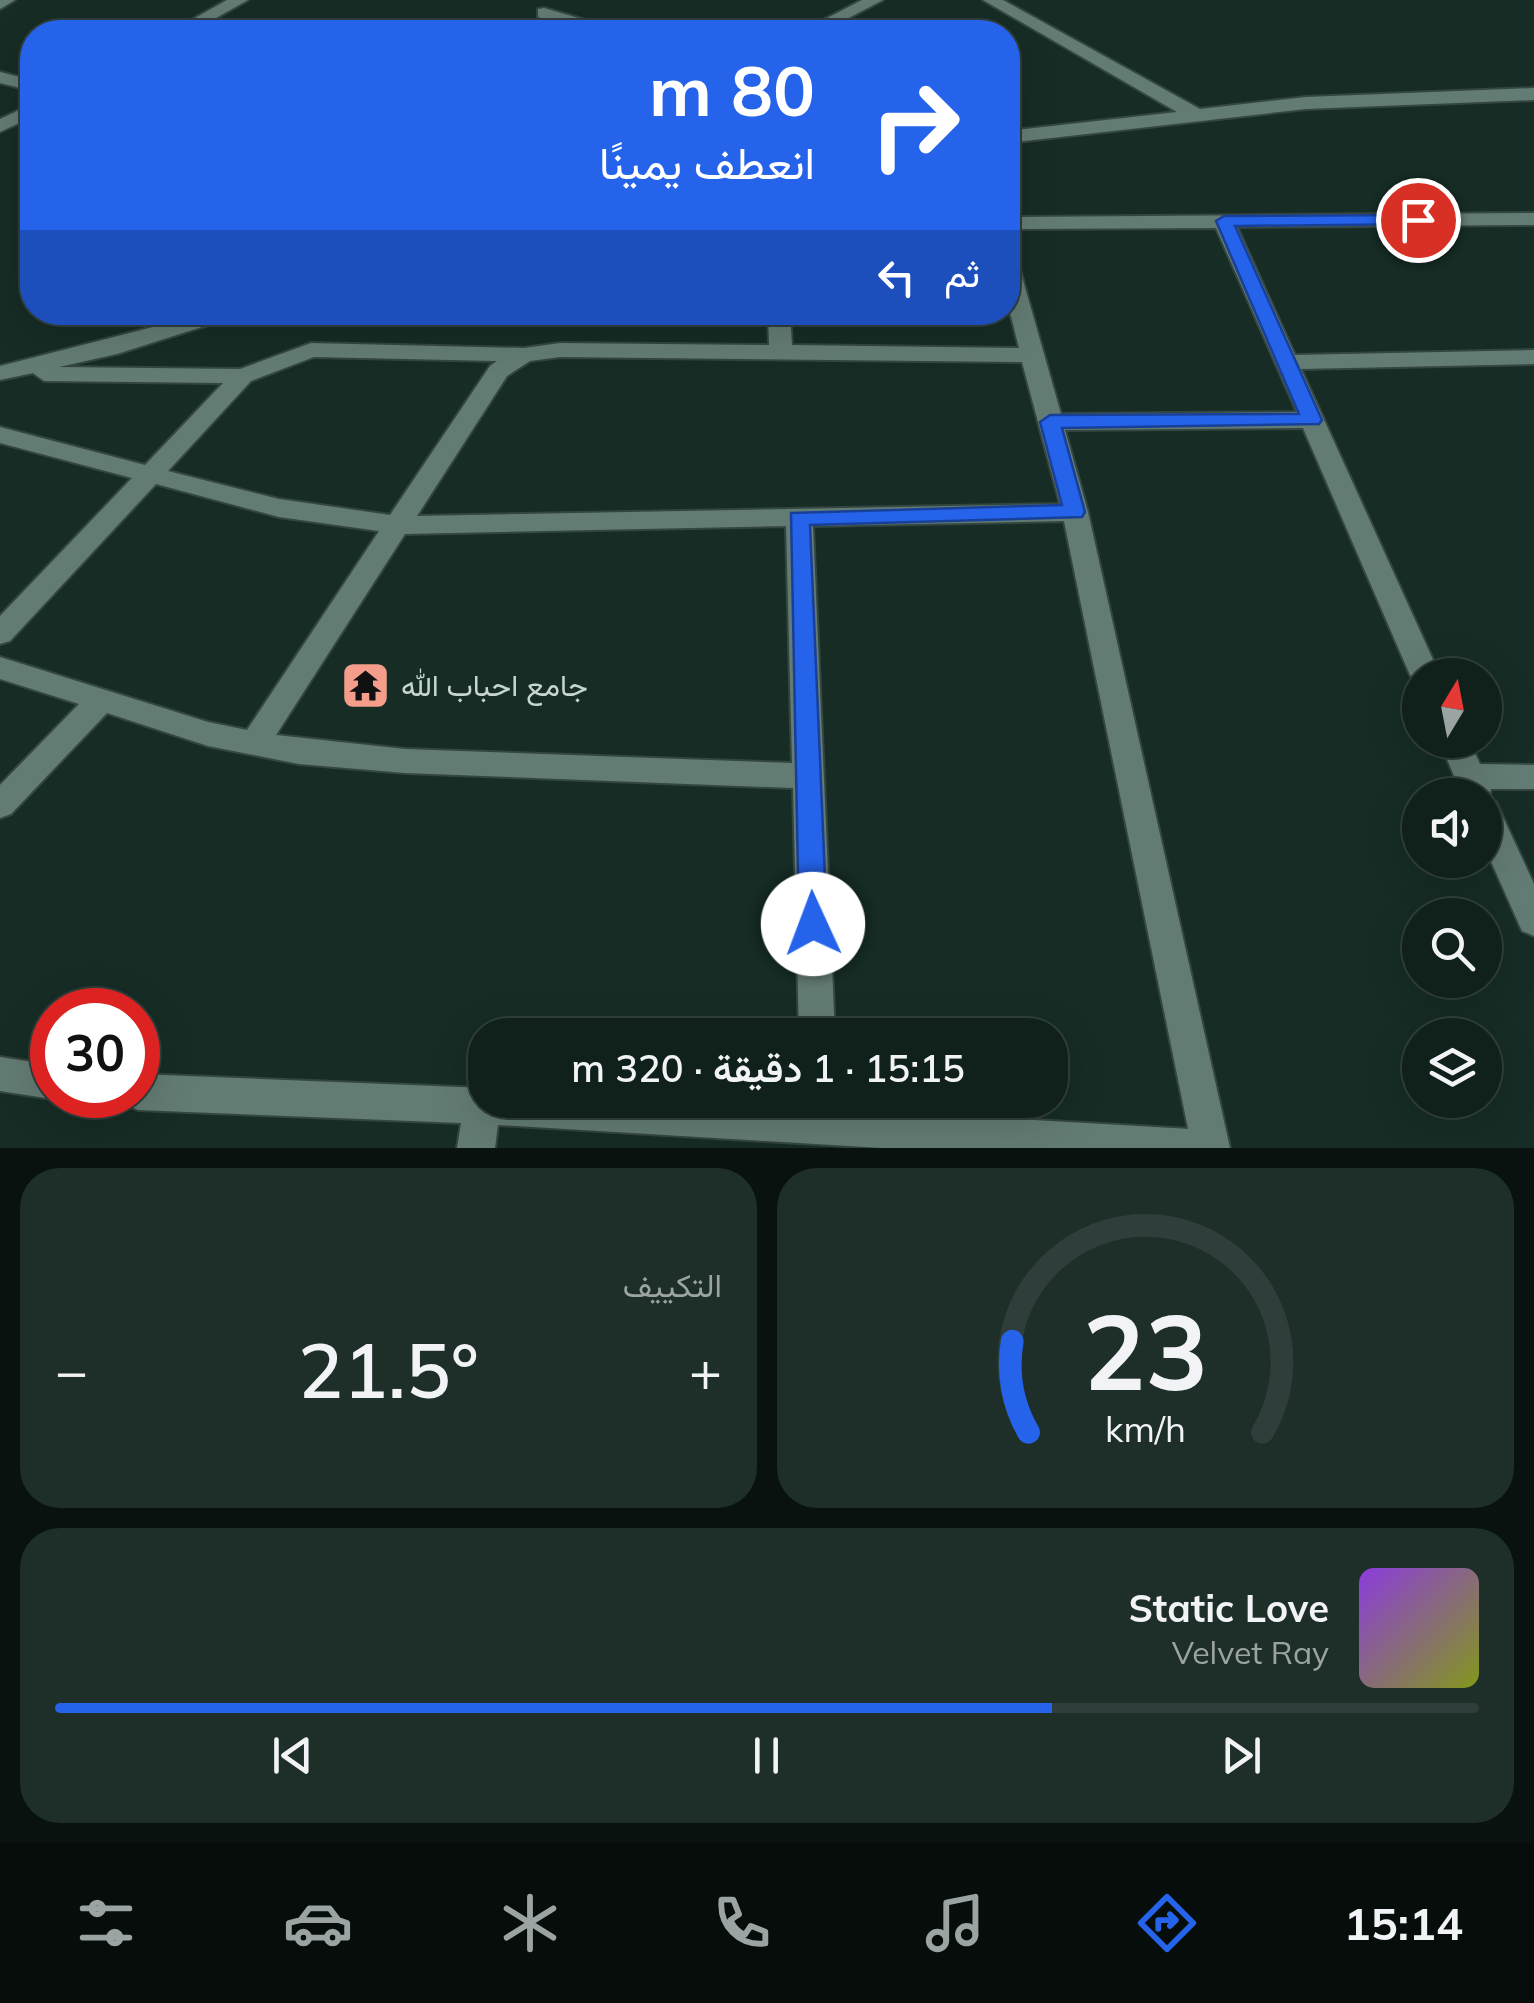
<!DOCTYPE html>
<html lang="ar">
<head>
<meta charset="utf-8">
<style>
	body { margin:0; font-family:Mulish,Vazirmatn,sans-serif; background:#1e2e29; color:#f1f3f6; direction:rtl; height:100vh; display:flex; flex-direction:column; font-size:38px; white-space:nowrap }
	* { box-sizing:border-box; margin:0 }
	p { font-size:32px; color:#9ca3a3 }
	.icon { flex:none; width:55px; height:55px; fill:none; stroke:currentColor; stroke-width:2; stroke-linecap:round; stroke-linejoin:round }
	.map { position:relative; height:1148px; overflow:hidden; direction:ltr }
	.drawer { display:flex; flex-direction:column; gap:20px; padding:20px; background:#09120f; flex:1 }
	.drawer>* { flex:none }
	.banner { position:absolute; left:20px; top:20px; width:1000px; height:305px; border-radius:40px; box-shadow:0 10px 40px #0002,0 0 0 2px #303e3b; direction:rtl; background:#2563eb; color:#fff; overflow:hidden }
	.needle { width:65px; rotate:10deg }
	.fabs { position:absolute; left:1402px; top:658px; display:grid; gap:20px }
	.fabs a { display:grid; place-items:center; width:100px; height:100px; border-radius:50%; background:#10211c; box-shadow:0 10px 40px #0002,0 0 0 2px #303e3b; font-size:50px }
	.speed { position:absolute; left:30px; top:988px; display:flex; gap:20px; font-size:50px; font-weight:700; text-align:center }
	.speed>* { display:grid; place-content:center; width:130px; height:130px; border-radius:50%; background:#10211c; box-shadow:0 10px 40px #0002,0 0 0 2px #303e3b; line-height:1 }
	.speed .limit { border:15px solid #d22; background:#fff; color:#111 }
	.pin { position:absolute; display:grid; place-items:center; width:85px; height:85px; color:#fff; margin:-42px; border:5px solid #fff; border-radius:50%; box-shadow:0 2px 10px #0007 }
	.me { position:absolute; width:110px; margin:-55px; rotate:358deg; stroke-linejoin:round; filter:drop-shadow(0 0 8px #0008) }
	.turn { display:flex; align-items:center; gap:35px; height:210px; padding:0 40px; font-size:45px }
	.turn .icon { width:130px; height:130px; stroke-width:2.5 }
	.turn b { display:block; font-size:70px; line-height:85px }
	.then { display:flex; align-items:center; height:95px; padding:0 40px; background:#0003; gap:20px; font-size:38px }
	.big { font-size:75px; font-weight:600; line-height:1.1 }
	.drawer .card { flex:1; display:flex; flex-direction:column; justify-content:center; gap:15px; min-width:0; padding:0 35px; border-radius:40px; background:#1e2e29 }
	.drawer .dial { align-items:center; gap:0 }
	.dial svg { height:260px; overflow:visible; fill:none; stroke:#303e3b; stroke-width:7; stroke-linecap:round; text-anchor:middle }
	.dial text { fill:#f1f3f6; stroke:none }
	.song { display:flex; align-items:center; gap:30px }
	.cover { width:120px; height:120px; border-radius:15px; background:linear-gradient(135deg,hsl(270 70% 55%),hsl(70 70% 35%)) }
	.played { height:10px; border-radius:5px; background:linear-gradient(90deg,#2563eb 70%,#303e3b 70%) }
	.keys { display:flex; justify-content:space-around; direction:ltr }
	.heat { display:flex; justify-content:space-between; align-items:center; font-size:55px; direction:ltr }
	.drawer .tiles { flex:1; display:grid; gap:20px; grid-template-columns:1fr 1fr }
	.card:last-child { grid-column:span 2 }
	.trip { position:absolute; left:468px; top:1018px; width:600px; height:100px; border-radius:40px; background:#10211c; box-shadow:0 10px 40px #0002,0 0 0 2px #303e3b; font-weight:600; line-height:100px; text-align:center; direction:rtl }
	.tab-bar { display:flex; height:160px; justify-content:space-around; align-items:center; background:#060d0b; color:#9ca3a3 }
	.tab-bar .icon { width:70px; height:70px }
	.tab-bar .on { color:#2563eb }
	.tab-bar b { font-size:45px; color:#f1f3f6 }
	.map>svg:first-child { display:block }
</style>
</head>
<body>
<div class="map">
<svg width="1534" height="1148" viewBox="0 0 1534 1148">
	<rect width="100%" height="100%" fill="#162c25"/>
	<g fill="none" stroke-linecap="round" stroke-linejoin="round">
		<defs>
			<path id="minor" d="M 0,0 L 15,0 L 0,9 Z
				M 227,0 L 248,0 L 191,32 L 170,32 Z
				M 862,0 L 883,0 L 822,32 L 800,32 Z
				M 983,0 L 1003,0 L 1200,109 L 1306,97 L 1534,88 L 1534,100 L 1306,109 L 1008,143 L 1008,131 L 1177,112 Z
				M 544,8 L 613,28 L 616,32 L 591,32 L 538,17 L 538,9 Z
				M 0,72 L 32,80 L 32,91 L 0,83 Z
				M 32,104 L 32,117 L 0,132 L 0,119 Z
				M 1534,213 L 1534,225 L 1237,227 L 1295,355 L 1534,350 L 1534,364 L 1301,369 L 1440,675 L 1420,675 L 1420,684 L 1410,675 L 1303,428 L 1065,430 L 1088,512 L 1230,1148 L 1192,1148 L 1064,521 L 813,526 L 835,1035 L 799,1035 L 793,788 L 405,773 L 299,764 L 208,746 L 107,713 L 11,814 L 0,818 L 0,785 L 79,704 L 0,679 L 0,657 L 208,722 L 247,730 L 379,531 L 279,517 L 156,484 L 10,641 L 0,644 L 0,616 L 132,478 L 0,443 L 0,427 L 145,465 L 223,383 L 44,381 L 33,373 L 0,380 L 0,366 L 212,312 L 249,312 L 117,354 L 59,367 L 240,369 L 311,343 L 524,348 L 560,343 L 769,345 L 768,312 L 790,312 L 792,345 L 1019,348 L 1008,305 L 1008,260 L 1019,266 L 1061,414 L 1297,412 L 1216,228 L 1008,229 L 1008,217 ZM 314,357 L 497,361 L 490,366 L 390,515 L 279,499 L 168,471 L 251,381 ZM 560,357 L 1022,362 L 1060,504 L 417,516 L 507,376 L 530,361 ZM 786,526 L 792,763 L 405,749 L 276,735 L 405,534 Z
				M 1439,740 L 1469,740 L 1480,764 L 1534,765 L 1534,789 L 1491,789 L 1489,800 L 1496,802 L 1534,884 L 1534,936 L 1522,931 L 1485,848 L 1485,795 L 1462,795 Z"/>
			<path id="secondary" d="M 0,1057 L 52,1065 L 52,1095 L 63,1095 L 52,1099 L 0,1091 Z
				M 138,1074 L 485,1088 L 485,1100 L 686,1100 L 1190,1129 L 1204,1135 L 1209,1148 L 881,1148 L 498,1125 L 495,1148 L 457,1148 L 461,1123 L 138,1110 L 125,1104 L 121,1095 L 138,1095 Z"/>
		</defs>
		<!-- minor casing -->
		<use href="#minor" stroke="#344640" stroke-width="4"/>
		<!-- secondary casing -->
		<use href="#secondary" stroke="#344640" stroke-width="4"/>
		<!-- minor -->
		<use href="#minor" fill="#637c73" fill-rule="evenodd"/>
		<!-- secondary -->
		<use href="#secondary" fill="#637c73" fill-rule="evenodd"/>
	</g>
	<!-- route -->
	<path fill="#2563eb" stroke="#184099" stroke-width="2.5" d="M 1418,215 L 1426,220 L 1424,224 L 1235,226 L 1322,420 L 1319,424 L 1062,428 L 1085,512 L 1082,517 L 810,525 L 827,924 L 823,933 L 813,936 L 803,933 L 799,924 L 791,513 L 1062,505 L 1040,422 L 1050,415 L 1299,414 L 1216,221 L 1224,216 Z"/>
	<!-- icons -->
	<defs>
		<symbol id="temple-square" viewBox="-11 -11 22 22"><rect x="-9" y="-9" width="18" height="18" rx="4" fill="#f49d8b" stroke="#162c25"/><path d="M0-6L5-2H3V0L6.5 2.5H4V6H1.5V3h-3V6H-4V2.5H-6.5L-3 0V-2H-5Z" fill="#111"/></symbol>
	</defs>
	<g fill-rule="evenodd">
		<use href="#temple-square" x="338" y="658" width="55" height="55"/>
	</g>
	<g text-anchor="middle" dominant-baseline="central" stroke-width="10" stroke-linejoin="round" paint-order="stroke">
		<!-- poi labels -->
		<g font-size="30" fill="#c7d5d0" stroke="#162c25" text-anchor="start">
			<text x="401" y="685">جامع احباب الله</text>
		</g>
	</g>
</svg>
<div class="fabs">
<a><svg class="needle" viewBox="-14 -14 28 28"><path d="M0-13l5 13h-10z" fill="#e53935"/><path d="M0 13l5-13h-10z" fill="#9ca3a3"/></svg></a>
<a><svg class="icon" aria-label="sound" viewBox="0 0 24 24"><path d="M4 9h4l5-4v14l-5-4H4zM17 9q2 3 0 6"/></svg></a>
<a><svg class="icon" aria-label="search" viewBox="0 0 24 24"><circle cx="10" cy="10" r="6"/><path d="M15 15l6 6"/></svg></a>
<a><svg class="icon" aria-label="layers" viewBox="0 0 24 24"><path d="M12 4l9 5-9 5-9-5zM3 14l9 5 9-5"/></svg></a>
</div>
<div class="speed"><div class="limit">30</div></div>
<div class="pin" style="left:1418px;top:220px;background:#d93025"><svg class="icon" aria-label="arrive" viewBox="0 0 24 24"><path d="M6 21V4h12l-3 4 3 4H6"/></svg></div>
<svg class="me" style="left:813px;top:924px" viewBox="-20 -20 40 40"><circle r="19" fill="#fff"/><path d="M0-13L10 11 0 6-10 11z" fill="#2563eb"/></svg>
<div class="trip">15:15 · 1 دقيقة · 320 m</div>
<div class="banner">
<div class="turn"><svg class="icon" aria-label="right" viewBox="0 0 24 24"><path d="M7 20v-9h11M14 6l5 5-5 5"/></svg><div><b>80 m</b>انعطف يمينًا</div></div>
<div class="then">ثم<svg class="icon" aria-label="left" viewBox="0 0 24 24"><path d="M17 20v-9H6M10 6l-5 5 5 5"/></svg></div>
</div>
</div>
<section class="drawer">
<div class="tiles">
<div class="card dial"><svg viewBox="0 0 100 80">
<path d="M14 69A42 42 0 1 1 86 69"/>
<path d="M14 69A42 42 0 0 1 9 41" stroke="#2563eb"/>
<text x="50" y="56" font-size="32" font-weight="700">23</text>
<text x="50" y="72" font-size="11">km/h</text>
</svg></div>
<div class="card"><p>التكييف</p>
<div class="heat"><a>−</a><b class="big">21.5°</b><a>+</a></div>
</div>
<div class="card">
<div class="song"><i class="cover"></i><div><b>Static Love</b><p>Velvet Ray</p></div></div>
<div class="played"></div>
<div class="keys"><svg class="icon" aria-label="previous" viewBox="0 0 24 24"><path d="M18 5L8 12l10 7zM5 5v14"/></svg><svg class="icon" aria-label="pause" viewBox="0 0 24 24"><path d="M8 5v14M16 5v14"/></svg><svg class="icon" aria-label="next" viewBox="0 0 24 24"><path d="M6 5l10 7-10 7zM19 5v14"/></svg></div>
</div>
</div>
</section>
<nav class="tab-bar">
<b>15:14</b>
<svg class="icon on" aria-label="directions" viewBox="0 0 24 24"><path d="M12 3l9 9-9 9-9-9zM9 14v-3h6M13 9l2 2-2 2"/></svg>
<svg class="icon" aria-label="music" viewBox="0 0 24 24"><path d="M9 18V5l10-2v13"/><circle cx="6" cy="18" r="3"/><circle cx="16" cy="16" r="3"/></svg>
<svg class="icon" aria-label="phone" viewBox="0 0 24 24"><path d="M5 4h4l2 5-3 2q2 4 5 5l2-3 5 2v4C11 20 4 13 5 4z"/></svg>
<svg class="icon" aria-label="climate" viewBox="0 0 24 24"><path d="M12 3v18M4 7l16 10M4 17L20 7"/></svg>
<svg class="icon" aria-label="car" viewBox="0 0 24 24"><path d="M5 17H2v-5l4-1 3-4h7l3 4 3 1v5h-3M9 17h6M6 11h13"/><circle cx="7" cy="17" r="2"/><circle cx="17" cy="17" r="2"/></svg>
<svg class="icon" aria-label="filters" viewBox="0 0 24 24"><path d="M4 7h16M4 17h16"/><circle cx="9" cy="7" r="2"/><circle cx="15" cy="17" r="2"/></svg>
</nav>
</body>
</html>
